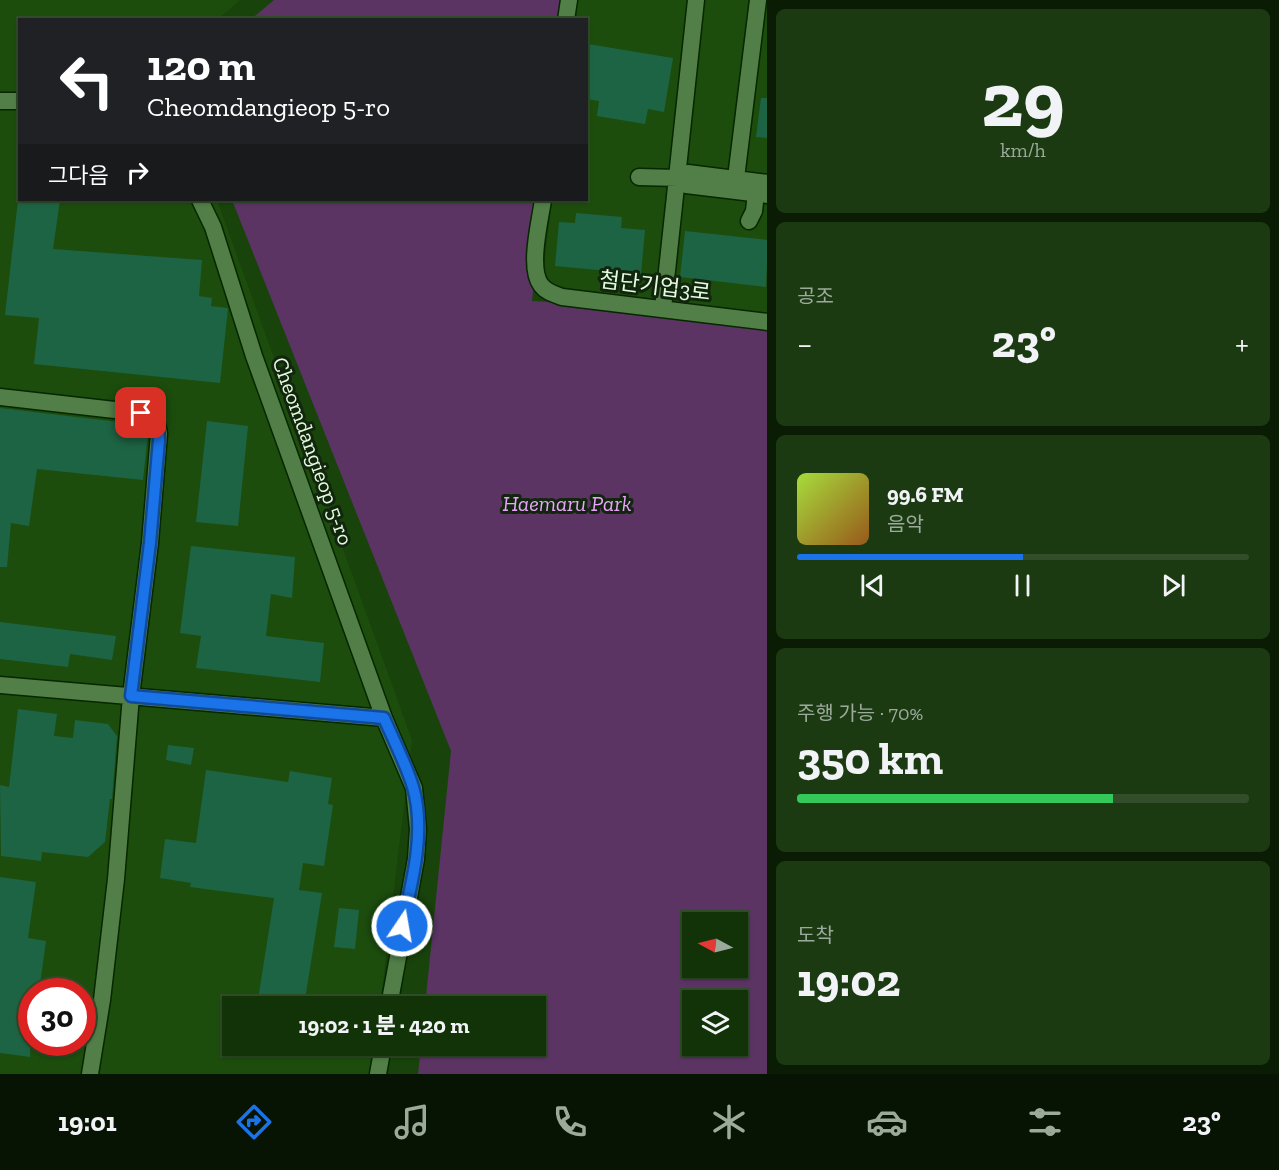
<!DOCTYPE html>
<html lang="ko">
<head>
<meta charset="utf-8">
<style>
	body { margin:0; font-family:"Zilla Slab","Noto Sans KR",serif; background:#1b3a12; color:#f1f3f6; height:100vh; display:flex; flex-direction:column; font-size:22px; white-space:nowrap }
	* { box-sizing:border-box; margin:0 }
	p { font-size:20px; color:#9caa9c }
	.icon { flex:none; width:33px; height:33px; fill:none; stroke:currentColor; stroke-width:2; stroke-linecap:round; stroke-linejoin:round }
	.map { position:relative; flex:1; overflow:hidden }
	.panel { display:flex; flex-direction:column; gap:9px; padding:9px; background:#0a1c04; width:512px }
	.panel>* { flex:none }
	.hud { position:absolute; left:18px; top:18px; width:570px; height:183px; border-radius:0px; box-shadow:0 2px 4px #0004,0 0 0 2px #314d29; background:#202124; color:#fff; overflow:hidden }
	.needle { width:39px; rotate:277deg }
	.buttons { position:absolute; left:682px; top:912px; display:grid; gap:12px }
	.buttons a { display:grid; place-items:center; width:66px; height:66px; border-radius:0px; background:#123208; box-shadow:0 2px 4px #0004,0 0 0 2px #314d29; font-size:30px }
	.speed { position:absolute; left:18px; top:978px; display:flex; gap:12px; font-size:30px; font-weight:700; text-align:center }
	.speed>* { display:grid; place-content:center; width:78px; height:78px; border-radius:50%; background:#123208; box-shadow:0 2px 4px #0004,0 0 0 2px #314d29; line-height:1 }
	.speed .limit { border:9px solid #d22; background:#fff; color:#111 }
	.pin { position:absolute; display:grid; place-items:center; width:51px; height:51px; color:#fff; margin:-26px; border-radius:12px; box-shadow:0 3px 9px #0006 }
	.me { position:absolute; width:66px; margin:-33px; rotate:12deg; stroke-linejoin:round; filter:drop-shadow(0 0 4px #0008) }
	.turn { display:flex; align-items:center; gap:21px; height:126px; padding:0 30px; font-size:27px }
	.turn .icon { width:78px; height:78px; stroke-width:2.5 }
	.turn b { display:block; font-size:42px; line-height:51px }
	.then { display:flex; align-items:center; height:57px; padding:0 30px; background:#0003; gap:12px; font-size:22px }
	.big { font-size:45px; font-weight:800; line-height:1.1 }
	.panel .card { flex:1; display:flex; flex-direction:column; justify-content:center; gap:9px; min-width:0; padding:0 21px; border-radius:9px; background:#1b3a12 }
	.panel .dial { align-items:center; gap:0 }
	.dial b { font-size:78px; line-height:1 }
	.song { display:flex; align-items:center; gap:18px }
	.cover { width:72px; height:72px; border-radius:9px; background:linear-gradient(135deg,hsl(80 70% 55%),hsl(30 70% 35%)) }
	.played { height:6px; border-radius:3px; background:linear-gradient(90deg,#1a73e8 50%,#314d29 50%) }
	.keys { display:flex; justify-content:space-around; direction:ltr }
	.heat { display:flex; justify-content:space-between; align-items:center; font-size:33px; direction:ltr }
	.charge { height:9px; border-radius:4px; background:linear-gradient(90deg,#34c759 70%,#314d29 0) }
	.trip { position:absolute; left:222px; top:996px; width:324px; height:60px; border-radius:0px; background:#123208; box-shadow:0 2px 4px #0004,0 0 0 2px #314d29; font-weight:800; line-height:60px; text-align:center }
	.menu { display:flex; height:96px; justify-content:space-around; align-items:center; background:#071403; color:#9caa9c }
	.menu .icon { width:42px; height:42px }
	.menu .active { color:#1a73e8 }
	.menu b { font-size:27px; color:#f1f3f6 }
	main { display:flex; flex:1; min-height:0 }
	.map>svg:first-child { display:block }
</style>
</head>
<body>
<main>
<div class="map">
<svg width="768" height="1074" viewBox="0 0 768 1074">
	<rect width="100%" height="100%" fill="#18430b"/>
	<!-- built -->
	<path fill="#1c4d0d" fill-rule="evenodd" d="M 0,0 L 240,0 L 218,19 L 20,20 L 20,200 L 217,200 L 412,740 L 380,1006 L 232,1006 L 232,1046 L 375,1046 L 372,1074 L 0,1074 ZM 32,992 L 82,992 L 82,1042 L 32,1042 Z
		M 577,0 L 767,0 L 767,318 L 552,290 L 543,276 L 552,200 L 586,200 L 586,20 L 574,19 Z"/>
	<!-- green -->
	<path fill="#5b3464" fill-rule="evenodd" d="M 274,0 L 567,0 L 565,19 L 250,20 Z
		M 232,200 L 543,200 L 532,301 L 663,308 L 767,324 L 767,1074 L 418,1074 L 421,1046 L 536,1046 L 536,1006 L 425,1006 L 451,751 ZM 693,922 L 738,922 L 738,968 L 693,968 ZM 693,1000 L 738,1000 L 738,1046 L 693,1046 Z"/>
	<!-- building -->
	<path fill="#1d6444" d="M 588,44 L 673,58 L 664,112 L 648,109 L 645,124 L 597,116 L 599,101 L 586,99 Z
		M 761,98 L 768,98 L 768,138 L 756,137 Z
		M 18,200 L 60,200 L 53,249 L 202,260 L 199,296 L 212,298 L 211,306 L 228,308 L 220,383 L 34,364 L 39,318 L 5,315 Z
		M 576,213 L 622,217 L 621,228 L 645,230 L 641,274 L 555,266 L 559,222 L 575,223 Z
		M 685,231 L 768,240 L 766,287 L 680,277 Z
		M 0,408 L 144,425 L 148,434 L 143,480 L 37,469 L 29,526 L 11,523 L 7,567 L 0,567 Z
		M 207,421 L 248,426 L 238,526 L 196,522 Z
		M 191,546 L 295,557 L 292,598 L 271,594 L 266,636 L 324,643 L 320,682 L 196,668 L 201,636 L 180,633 Z
		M 0,622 L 116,636 L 112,660 L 70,654 L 68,667 L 0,659 Z
		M 18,709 L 57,714 L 54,736 L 73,738 L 75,720 L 108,724 L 117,736 L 112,799 L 110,799 L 105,842 L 88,857 L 42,852 L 41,861 L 1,856 L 0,785 L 9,787 Z
		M 168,745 L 194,748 L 191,765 L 166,760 Z
		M 206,770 L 288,782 L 290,771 L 332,778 L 328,804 L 333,805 L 324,866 L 303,863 L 299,890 L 322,893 L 304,1006 L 257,1006 L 274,898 L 190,887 L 191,883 L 160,878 L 165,839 L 196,843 Z
		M 0,877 L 36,882 L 28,938 L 46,941 L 39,992 L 32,992 L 30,1057 L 0,1053 Z
		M 339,908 L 359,910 L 355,949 L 334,947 Z"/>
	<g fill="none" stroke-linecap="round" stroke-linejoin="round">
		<defs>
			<path id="minor" d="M 566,20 L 569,0
				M 0,101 L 20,101
				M 639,177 L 678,178
				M 736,178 L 758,0
				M 768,183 L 688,173 L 679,177 L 686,185 L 768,195
				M 200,200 L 213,227 L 254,356 L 384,718 L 414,788 L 418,829 L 416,859 L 389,1006
				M 543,200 C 540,221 528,268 541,285 C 546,292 554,294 562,297 L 768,322
				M 749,221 L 754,211 L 756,193
				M 663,308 L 696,0
				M 0,397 L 141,413 C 152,416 158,422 159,434 L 150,543 L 131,696 L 116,879 L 102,1000 L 90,1074
				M 0,685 L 384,718
				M 378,1074 L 383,1046"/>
		</defs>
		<!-- minor casing -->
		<use href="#minor" stroke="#062700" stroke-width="19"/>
		<!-- minor -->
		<use href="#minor" stroke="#527e47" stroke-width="16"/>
	</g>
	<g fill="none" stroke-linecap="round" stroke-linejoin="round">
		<defs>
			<path id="route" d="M 141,413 C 155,417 159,426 159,440 L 150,543 L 131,696 L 384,718 C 394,741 406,764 413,787 C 426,831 412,883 402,926"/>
		</defs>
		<!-- route casing -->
		<use href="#route" stroke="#114b97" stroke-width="15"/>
		<!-- route -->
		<use href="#route" stroke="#1a73e8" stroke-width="10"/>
	</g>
	<g text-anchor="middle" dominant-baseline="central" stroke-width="6" stroke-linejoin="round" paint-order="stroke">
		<!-- street labels -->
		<g font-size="22" fill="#e3fcdd" stroke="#12250e">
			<text transform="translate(655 286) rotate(7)">첨단기업3로</text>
			<text transform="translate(313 451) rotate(70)">Cheomdangieop 5-ro</text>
		</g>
		<!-- park labels -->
		<g font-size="22" font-style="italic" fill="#eaa4fb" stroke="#12250e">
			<text x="567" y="503">Haemaru Park</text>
		</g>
	</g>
</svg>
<div class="buttons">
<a><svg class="needle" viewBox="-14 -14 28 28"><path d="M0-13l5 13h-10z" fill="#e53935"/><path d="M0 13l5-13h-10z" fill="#9caa9c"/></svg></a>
<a><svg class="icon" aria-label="layers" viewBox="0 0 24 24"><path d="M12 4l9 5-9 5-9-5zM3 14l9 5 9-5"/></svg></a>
</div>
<div class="speed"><div class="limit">30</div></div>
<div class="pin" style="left:141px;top:413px;background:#d93025"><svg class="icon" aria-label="arrive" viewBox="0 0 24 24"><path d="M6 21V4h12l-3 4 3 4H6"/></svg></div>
<svg class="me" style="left:402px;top:926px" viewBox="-20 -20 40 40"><circle r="17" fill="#1a73e8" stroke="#fff" stroke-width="3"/><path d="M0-11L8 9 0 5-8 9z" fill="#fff"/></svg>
<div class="trip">19:02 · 1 분 · 420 m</div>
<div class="hud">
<div class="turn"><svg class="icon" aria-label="left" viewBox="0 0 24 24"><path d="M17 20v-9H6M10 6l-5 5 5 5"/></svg><div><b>120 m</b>Cheomdangieop 5-ro</div></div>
<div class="then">그다음<svg class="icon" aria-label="right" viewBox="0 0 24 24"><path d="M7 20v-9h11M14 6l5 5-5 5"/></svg></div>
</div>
</div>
<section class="panel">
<div class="card dial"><b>29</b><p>km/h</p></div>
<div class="card"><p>공조</p>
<div class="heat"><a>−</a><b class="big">23°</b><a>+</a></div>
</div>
<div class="card">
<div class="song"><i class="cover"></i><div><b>99.6 FM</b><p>음악</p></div></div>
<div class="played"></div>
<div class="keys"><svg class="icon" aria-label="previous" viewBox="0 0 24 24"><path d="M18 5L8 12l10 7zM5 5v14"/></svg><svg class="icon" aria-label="pause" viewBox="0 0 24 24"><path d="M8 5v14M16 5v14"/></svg><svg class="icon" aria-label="next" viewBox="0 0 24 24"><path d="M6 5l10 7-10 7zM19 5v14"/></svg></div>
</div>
<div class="card"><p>주행 가능 · 70%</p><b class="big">350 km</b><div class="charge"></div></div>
<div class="card"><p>도착</p><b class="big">19:02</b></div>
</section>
</main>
<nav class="menu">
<b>19:01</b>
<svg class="icon active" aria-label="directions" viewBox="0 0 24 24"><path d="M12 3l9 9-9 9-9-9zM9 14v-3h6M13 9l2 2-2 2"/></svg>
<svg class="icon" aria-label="music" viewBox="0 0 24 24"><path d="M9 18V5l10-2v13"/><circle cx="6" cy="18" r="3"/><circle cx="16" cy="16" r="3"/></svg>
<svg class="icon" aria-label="phone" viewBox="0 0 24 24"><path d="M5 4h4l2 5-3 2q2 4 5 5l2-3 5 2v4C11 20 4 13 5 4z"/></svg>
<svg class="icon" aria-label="climate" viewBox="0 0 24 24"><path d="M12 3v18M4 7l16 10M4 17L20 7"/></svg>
<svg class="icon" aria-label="car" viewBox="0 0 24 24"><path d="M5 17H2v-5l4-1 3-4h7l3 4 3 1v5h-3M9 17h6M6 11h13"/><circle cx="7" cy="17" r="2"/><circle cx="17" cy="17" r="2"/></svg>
<svg class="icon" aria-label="filters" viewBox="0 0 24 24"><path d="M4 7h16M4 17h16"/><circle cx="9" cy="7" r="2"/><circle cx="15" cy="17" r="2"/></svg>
<b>23°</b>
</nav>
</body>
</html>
